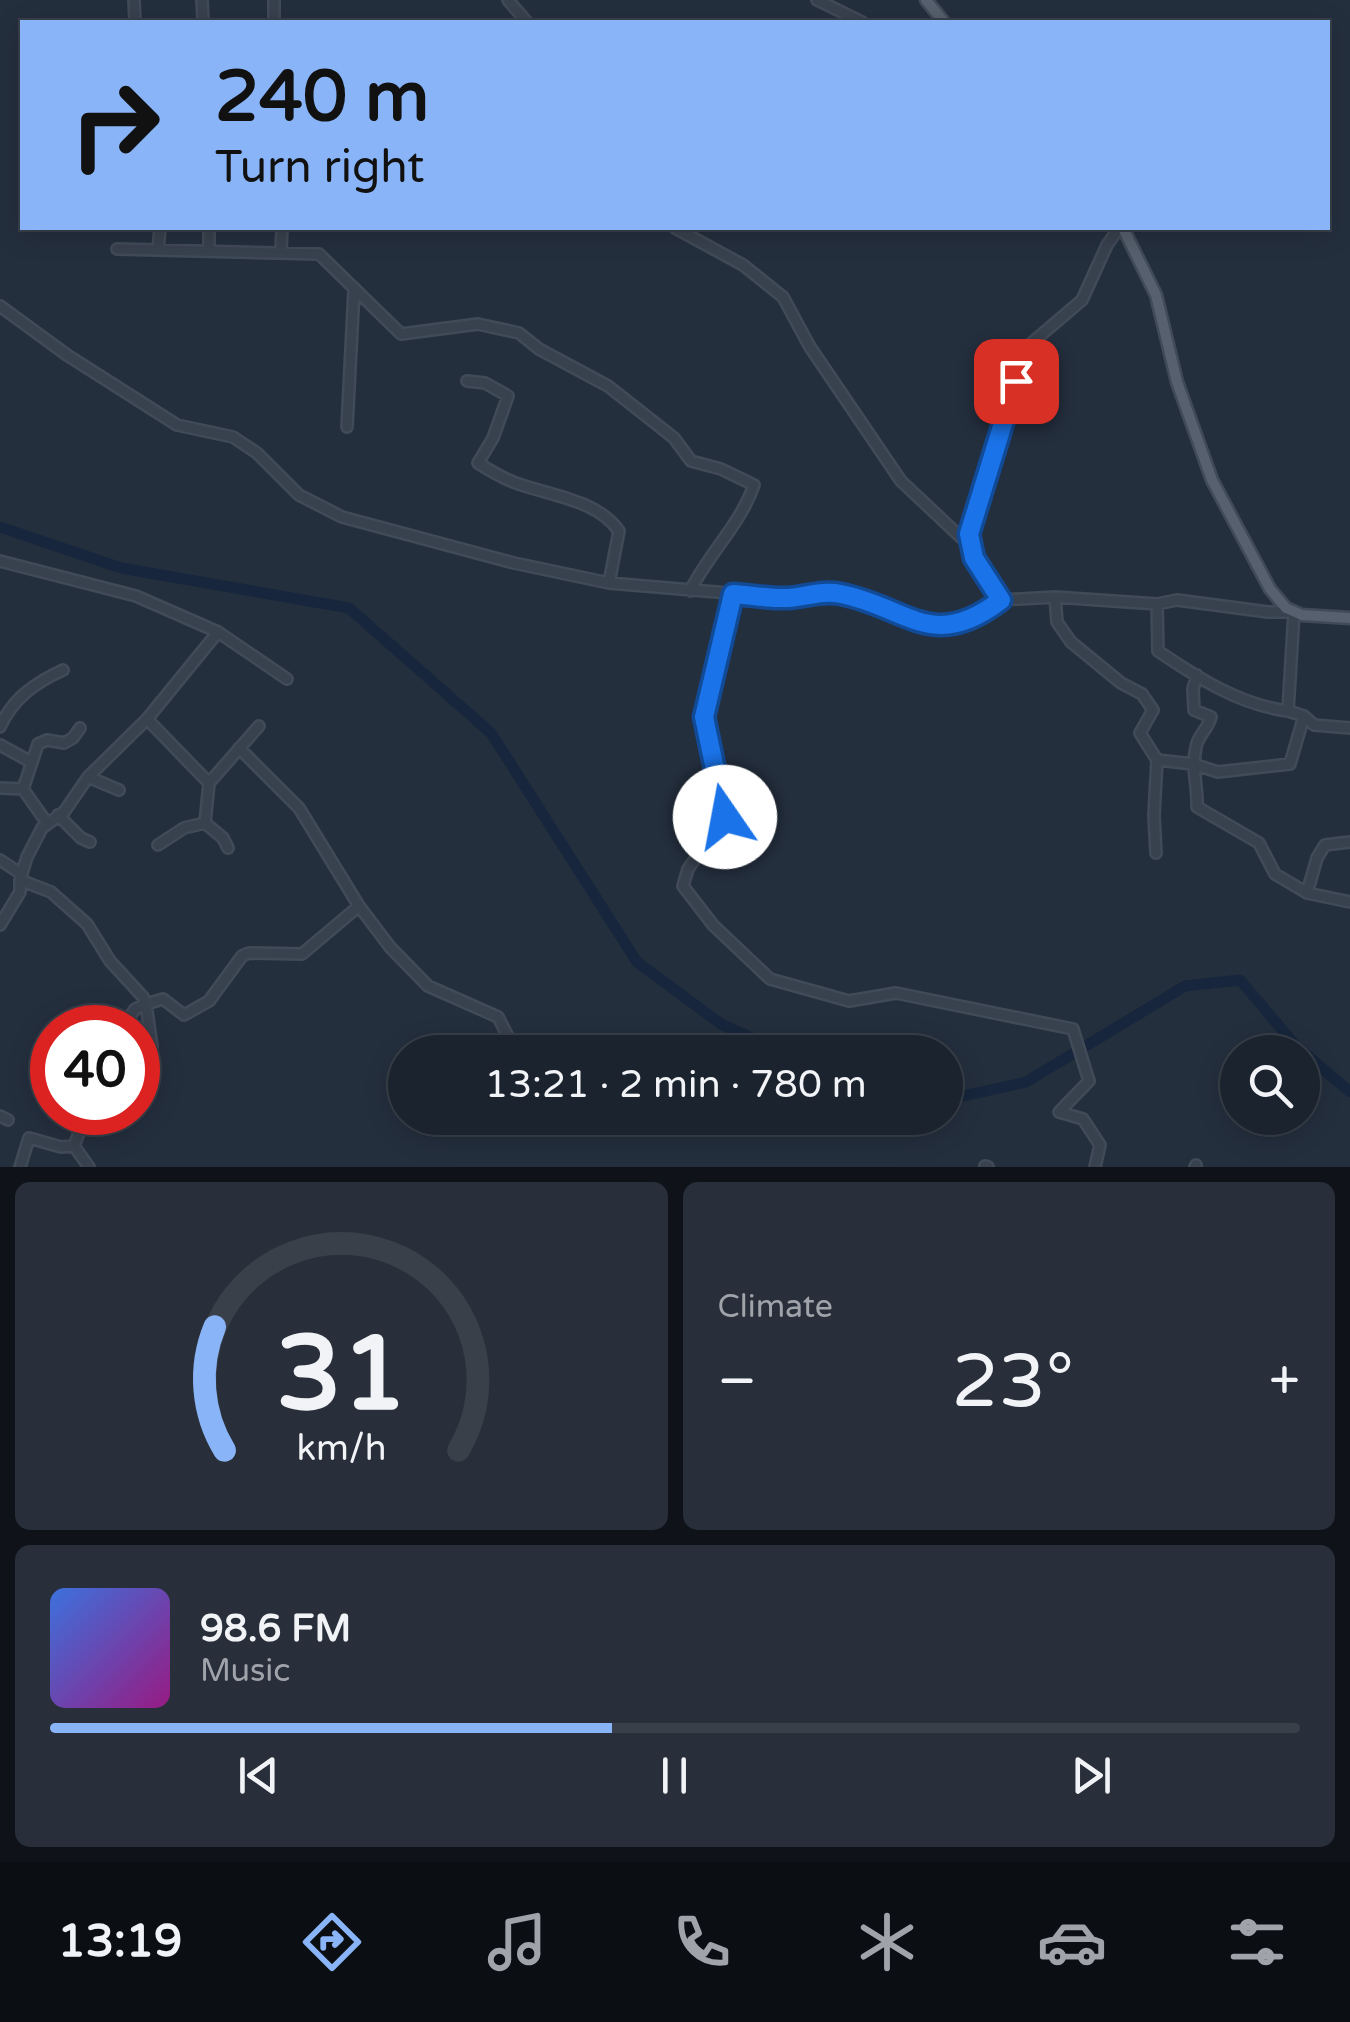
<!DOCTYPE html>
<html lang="en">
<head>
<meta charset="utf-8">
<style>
	body { margin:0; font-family:"Varela Round",sans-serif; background:#282f3a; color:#f1f3f6; height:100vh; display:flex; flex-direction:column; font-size:38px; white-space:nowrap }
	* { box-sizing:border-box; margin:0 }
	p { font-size:32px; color:#a0a4aa }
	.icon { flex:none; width:55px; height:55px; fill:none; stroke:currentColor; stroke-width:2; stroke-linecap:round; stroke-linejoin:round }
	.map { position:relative; height:1167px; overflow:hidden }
	.panel { display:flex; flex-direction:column; gap:15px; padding:15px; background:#0f1319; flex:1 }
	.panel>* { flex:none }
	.banner { position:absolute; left:20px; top:20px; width:1310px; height:210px; border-radius:0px; box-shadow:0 5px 25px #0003,0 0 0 2px #39404a; background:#8ab4f8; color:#111; overflow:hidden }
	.tools { position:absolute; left:1220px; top:1035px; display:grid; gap:20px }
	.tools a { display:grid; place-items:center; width:100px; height:100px; border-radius:50%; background:#1b232e; box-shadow:0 5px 25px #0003,0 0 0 2px #39404a; font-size:50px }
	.speed { position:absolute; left:30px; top:1005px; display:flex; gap:20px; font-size:50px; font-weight:700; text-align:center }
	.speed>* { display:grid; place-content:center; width:130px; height:130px; border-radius:50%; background:#1b232e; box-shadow:0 5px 25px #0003,0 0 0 2px #39404a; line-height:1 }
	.speed .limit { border:15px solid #d22; background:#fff; color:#111 }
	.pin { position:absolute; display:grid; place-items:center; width:85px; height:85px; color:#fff; margin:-42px; border-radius:20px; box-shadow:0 5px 15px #0006 }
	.me { position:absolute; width:110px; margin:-55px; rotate:348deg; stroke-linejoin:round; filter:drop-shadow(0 0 8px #0008) }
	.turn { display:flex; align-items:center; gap:35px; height:210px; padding:0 30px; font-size:45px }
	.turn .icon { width:130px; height:130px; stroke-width:2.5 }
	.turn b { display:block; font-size:70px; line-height:85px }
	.big { font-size:75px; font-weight:600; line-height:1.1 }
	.panel .widget { flex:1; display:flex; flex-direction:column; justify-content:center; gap:15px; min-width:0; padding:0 35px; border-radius:15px; background:#282f3a }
	.panel .dial { align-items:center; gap:0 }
	.dial svg { height:260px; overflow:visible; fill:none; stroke:#39404a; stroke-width:7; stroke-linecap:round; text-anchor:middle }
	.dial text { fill:#f1f3f6; stroke:none }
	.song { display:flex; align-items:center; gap:30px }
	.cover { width:120px; height:120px; border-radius:15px; background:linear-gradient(135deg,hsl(220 70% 55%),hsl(310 70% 35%)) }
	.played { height:10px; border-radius:5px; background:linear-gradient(90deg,#8ab4f8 45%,#39404a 45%) }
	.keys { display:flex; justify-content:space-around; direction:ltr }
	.heat { display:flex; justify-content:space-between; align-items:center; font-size:55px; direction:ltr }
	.panel .tiles { flex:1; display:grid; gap:15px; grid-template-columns:1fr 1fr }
	.widget:last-child { grid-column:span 2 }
	.trip { position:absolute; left:388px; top:1035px; width:575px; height:100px; border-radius:50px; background:#1b232e; box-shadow:0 5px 25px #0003,0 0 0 2px #39404a; font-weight:600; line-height:100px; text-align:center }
	.tab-bar { display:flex; height:160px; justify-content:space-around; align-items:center; background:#0b0e12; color:#a0a4aa }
	.tab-bar .icon { width:70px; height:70px }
	.tab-bar .current { color:#8ab4f8 }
	.tab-bar b { font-size:45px; color:#f1f3f6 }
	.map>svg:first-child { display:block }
</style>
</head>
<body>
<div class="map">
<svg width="1350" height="1167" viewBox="0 0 1350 1167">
	<rect width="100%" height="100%" fill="#242f3e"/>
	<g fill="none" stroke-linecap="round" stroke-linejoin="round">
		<!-- river -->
		<path stroke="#17263c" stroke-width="11" d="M 0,527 L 121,568 L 349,608 L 491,733 L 637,962 L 721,1024 L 783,1052
			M 945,1100 L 1026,1082 L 1185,986 L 1240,980 L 1295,1045 L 1350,1092"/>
		<defs>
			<path id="minor" d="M 134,0 L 135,22
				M 202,0 L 203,20
				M 274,0 L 274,22
				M 508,0 L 527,22
				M 817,0 L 862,22
				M 675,228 L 743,265 L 783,297 L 810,347 L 901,481 L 969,545
				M 117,249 L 319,254 L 401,334 L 478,324 L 519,333 L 539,349 L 608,386 L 674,438 L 691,461 L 721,469 L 754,485 C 740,525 709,553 690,591
				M 158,250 L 160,228
				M 209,250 L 209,228
				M 281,251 L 282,228
				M 0,306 L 67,355 L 177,425 L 233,437 L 257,453 L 299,495 L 342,517 L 514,563 L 609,583 L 787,598 L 811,593 L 841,593 L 914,622 L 940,625 L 963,622 L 1001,600 L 1055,597 L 1157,604 L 1177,600 L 1268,612 L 1294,612 L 1288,711 L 1304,716 L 1314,725 L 1350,728
				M 467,381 L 485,383 L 508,396 L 493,438 L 478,463 C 489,470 501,477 513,482 C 547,495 597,499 619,531 L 609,583
				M 347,427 L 354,290
				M 0,561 L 136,596 L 218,632 L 287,679
				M 733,594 L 704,717 L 725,817 L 688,869 L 683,886 L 713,925 L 770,979 L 849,1001 L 896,993 L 1073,1029 L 1089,1081 L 1059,1112 L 1083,1119 L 1100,1145 L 1095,1167
				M 1055,597 L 1057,622 L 1071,642 L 1121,683 L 1142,694 L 1153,710 L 1140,733 L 1157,760 L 1154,815 L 1156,853
				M 1001,600 L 969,545 L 977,498 L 1028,346 L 1082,300 L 1107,245 L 1119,228
				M 1157,604 L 1158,651 C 1198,678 1240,705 1288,711
				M 1197,675 L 1193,689 L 1194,710 L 1211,717 C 1208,729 1198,735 1196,747 C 1191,769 1198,787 1197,807 L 1259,843 L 1275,874 L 1307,893 L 1350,902
				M 147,719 L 209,783
				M 0,727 C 13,698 35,683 63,670
				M 0,745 L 31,762
				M 239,748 L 299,808 L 359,906 L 390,947 L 428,986 L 498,1017 L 516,1052
				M 1157,760 L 1193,764 L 1218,772 L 1290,764 L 1304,716
				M 88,777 L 119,790
				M 0,788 L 23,789 L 47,823
				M 23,789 L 38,744 L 47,740 L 64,743 L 73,738 L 80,728
				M 58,815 L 81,838 L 90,842
				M 158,845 L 184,828 L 205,823
				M 228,848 L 223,838 L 205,823 L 209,783 L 259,726
				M 0,860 L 20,873
				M 20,880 L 27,857 L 42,828 L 64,812 L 88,777 L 147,719 L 218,632
				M 1307,893 L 1317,858 L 1325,845 L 1350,842
				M 0,925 L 20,892 L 20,880 L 51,892 L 87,924 L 110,961 L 143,997 L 146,1004 L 135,1009 L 122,1028
				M 57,1027 L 59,1028
				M 147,1061 L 152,1047 L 146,1004 L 163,999 L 184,1015 L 209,1001 L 242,956 L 249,953 L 302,954 L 359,906
				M 87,1112 L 74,1146 L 89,1167
				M 0,1116 L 8,1120
				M 985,1166 L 988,1167
				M 20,1167 L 29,1138 L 61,1147 L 74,1146
				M 1195,1167 L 1196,1165"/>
			<path id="major" d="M 926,0 L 944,22
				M 1123,228 L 1156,295 L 1177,382 L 1212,480 L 1270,589 L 1286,608 L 1302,615 L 1350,618"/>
		</defs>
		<!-- minor casing -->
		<use href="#minor" stroke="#414a57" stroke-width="14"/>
		<!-- major casing -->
		<use href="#major" stroke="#414a57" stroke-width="15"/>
		<!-- minor -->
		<use href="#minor" stroke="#38414e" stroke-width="9"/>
		<!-- major -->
		<use href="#major" stroke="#56606e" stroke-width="10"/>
	</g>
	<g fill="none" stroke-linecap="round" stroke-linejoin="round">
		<defs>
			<path id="route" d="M 725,817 L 704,717 L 733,594 C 751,595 770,599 788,598 C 806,597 822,590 841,594 C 907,607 932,653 1001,600 L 974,558 L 969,534 L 1016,381"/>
		</defs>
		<!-- route casing -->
		<use href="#route" stroke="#114b97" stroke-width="25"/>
		<!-- route -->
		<use href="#route" stroke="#1a73e8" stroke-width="18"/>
	</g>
</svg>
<div class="tools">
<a><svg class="icon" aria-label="search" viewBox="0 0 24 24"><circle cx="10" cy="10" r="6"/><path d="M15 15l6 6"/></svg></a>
</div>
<div class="speed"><div class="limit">40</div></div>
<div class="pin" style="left:1016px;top:381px;background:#d93025"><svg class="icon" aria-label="arrive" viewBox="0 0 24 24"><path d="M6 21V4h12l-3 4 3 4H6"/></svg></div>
<svg class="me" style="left:725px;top:817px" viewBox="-20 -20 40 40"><circle r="19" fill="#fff"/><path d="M0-13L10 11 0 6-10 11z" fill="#1a73e8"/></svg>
<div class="trip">13:21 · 2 min · 780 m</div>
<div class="banner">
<div class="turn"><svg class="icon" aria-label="right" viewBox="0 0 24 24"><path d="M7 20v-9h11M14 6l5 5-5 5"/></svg><div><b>240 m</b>Turn right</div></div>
</div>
</div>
<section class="panel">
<div class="tiles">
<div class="widget dial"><svg viewBox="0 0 100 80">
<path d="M14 69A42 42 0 1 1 86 69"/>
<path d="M14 69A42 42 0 0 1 11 31" stroke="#8ab4f8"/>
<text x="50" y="56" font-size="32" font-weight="700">31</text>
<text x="50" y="72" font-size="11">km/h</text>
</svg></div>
<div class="widget"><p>Climate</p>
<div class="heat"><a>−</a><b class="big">23°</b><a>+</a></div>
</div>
<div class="widget">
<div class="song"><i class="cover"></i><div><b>98.6 FM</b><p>Music</p></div></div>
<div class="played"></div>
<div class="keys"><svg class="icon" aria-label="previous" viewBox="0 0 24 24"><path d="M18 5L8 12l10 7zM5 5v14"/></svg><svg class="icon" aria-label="pause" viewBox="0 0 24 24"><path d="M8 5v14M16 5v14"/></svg><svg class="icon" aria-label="next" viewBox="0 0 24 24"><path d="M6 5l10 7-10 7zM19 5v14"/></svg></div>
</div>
</div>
</section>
<nav class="tab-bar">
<b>13:19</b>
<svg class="icon current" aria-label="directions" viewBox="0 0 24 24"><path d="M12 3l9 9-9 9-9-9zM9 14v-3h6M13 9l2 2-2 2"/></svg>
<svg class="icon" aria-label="music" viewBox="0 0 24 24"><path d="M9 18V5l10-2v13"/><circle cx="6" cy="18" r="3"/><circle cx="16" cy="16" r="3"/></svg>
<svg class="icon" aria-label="phone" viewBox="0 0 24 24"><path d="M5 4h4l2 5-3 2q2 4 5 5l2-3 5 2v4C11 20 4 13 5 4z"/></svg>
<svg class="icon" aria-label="climate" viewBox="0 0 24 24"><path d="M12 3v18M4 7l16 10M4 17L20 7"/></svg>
<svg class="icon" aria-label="car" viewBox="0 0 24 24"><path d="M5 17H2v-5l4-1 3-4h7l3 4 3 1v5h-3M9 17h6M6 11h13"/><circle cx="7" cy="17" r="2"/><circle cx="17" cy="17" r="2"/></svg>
<svg class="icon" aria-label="filters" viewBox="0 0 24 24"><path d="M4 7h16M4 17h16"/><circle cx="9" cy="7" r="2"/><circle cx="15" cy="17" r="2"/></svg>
</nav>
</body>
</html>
